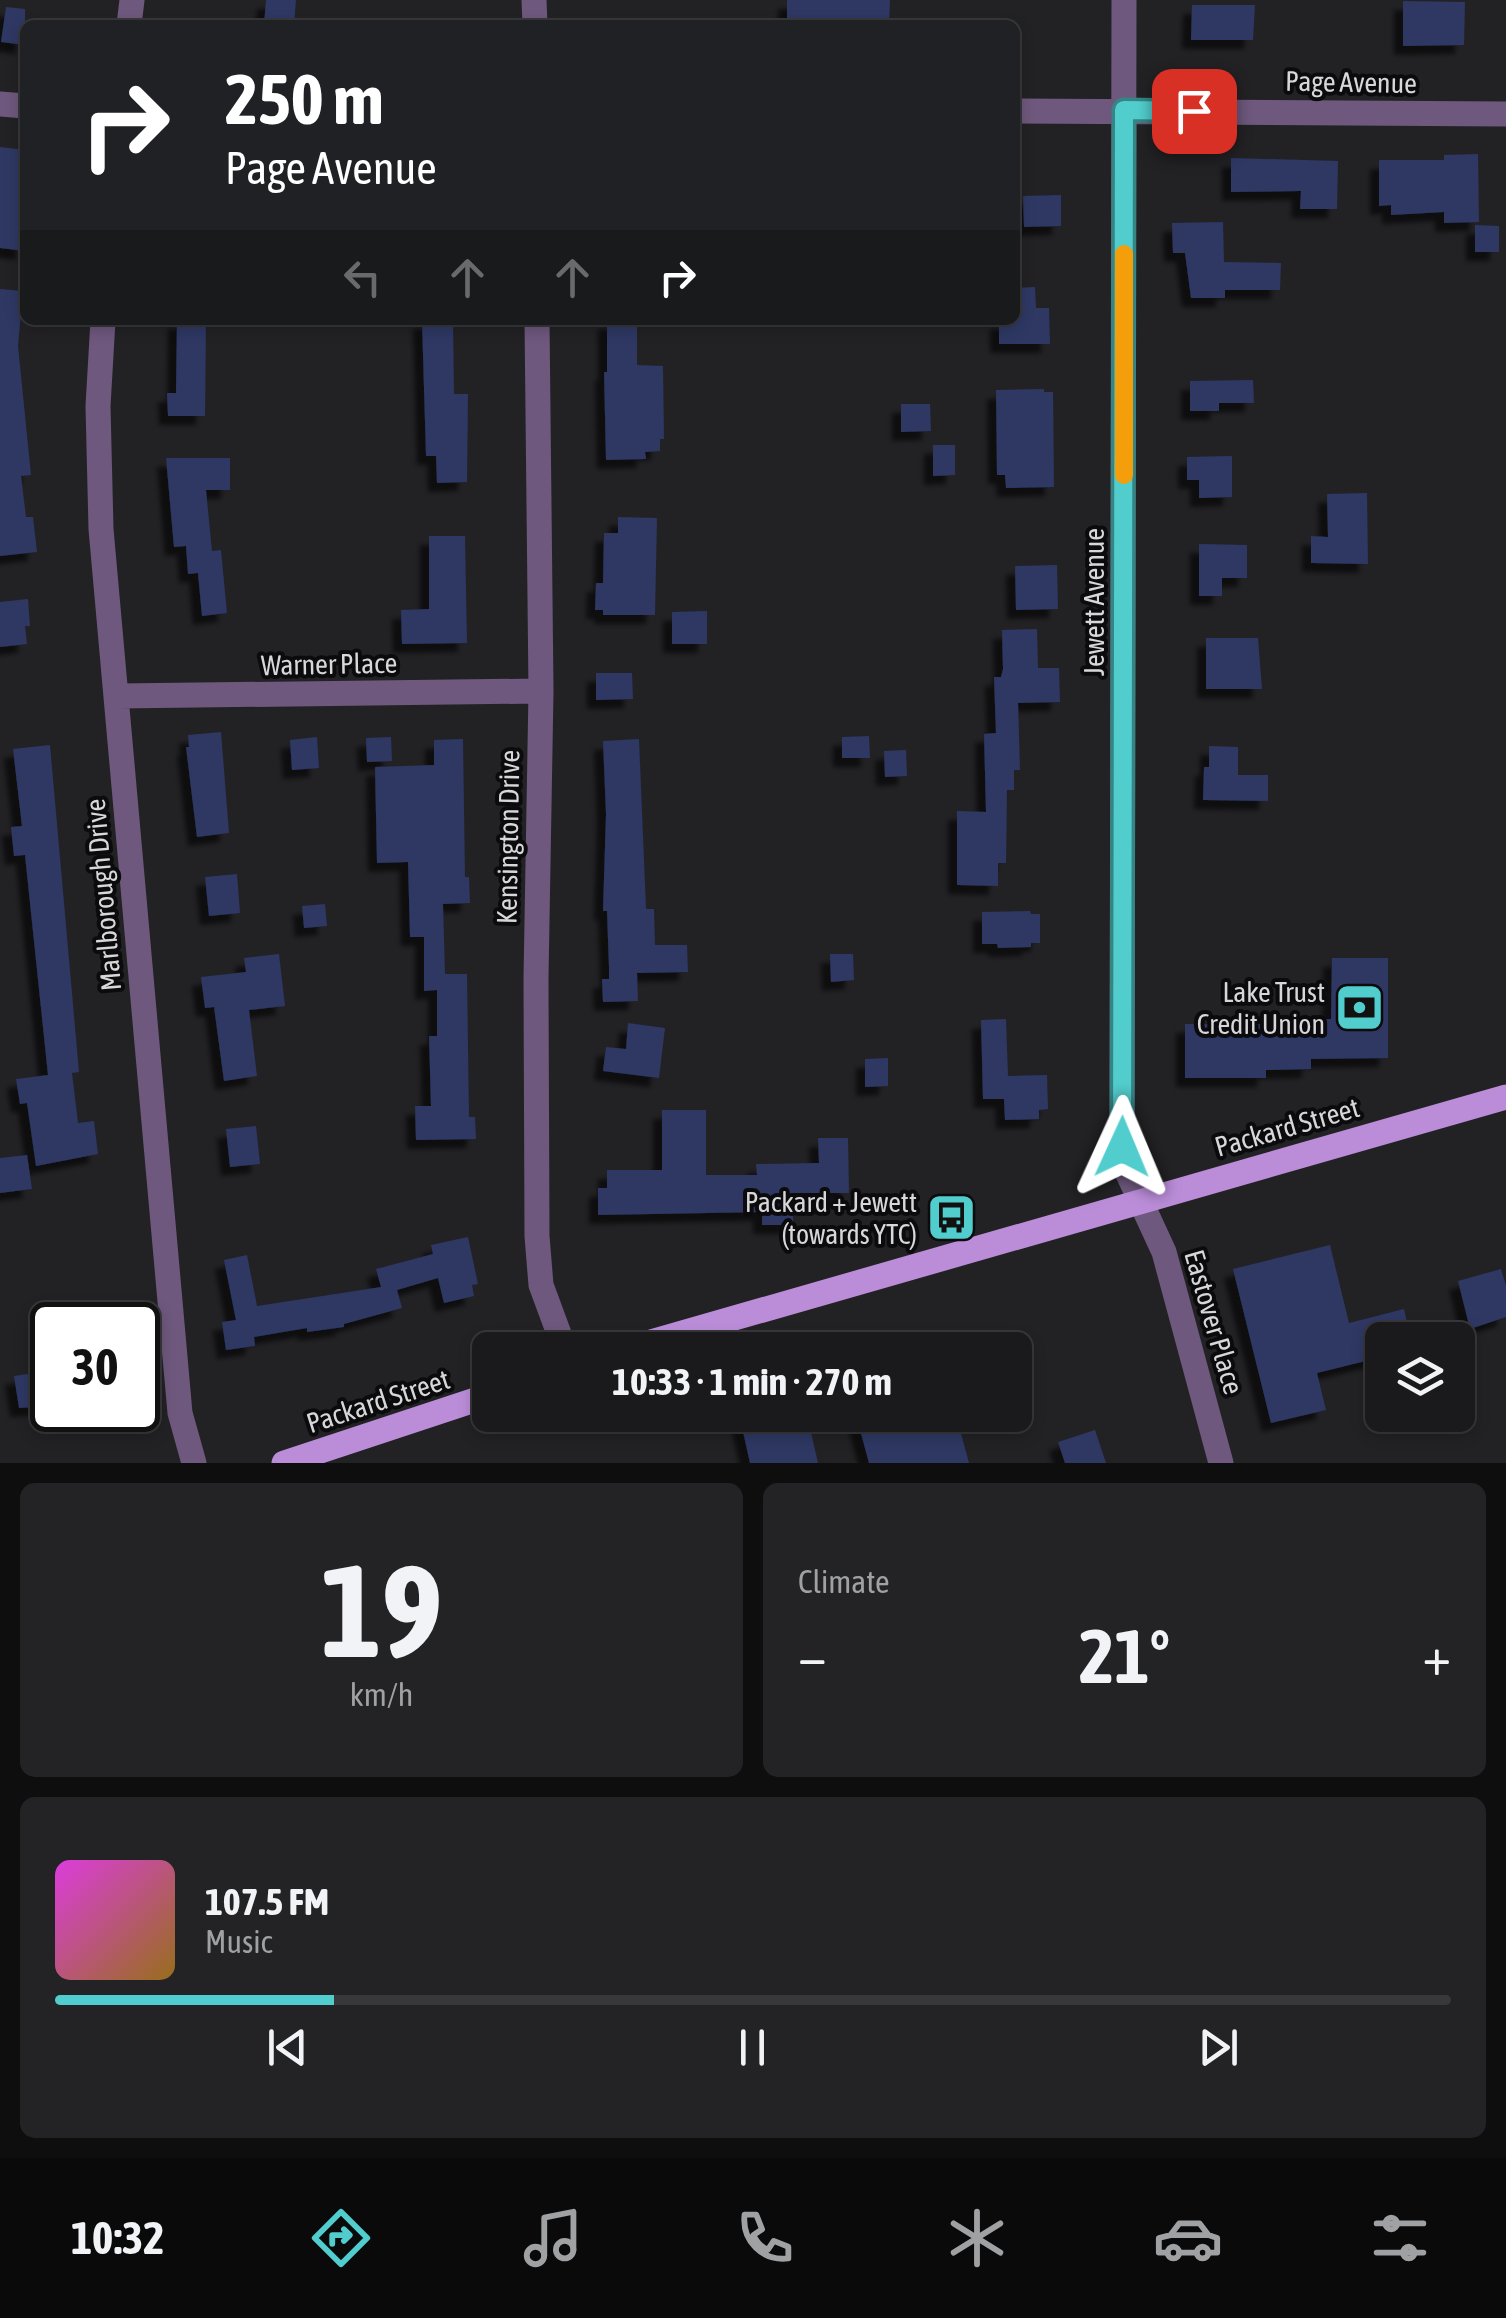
<!DOCTYPE html>
<html lang="en">
<head>
<meta charset="utf-8">
<style>
	body { margin:0; font-family:"Asap Condensed",sans-serif; background:#232325; color:#f1f3f6; height:100vh; display:flex; flex-direction:column; font-size:38px; white-space:nowrap }
	* { box-sizing:border-box; margin:0 }
	p { font-size:32px; color:#9fa1a3 }
	.icon { flex:none; width:55px; height:55px; fill:none; stroke:currentColor; stroke-width:2; stroke-linecap:round; stroke-linejoin:round }
	.map { position:relative; height:1463px; overflow:hidden }
	.side { display:flex; flex-direction:column; gap:20px; padding:20px; background:#0e0e0f; flex:1 }
	.side>* { flex:none }
	.guide { position:absolute; left:20px; top:20px; width:1000px; height:305px; border-radius:15px; box-shadow:0 5px 15px #0003,0 0 0 2px #38383b; background:#202124; color:#fff; overflow:hidden }
	.buttons { position:absolute; left:1365px; top:1322px; display:grid; gap:20px }
	.buttons a { display:grid; place-items:center; width:110px; height:110px; border-radius:15px; background:#1a1a1c; box-shadow:0 5px 15px #0003,0 0 0 2px #38383b; font-size:50px }
	.speed { position:absolute; left:30px; top:1302px; display:flex; gap:20px; font-size:50px; font-weight:700; text-align:center }
	.speed>* { display:grid; place-content:center; width:130px; height:130px; border-radius:50%; background:#1a1a1c; box-shadow:0 5px 15px #0003,0 0 0 2px #38383b; line-height:1 }
	.speed .limit { border:5px solid #111; border-radius:15px; background:#fff; color:#111 }
	.pin { position:absolute; display:grid; place-items:center; width:85px; height:85px; color:#fff; margin:-42px; border-radius:20px; box-shadow:0 5px 15px #0006 }
	.me { position:absolute; width:110px; margin:-55px; rotate:1deg; stroke-linejoin:round; filter:drop-shadow(0 0 8px #0008) }
	.turn { display:flex; align-items:center; gap:35px; height:210px; padding:0 40px; font-size:45px }
	.turn .icon { width:130px; height:130px; stroke-width:2.5 }
	.turn b { display:block; font-size:70px; line-height:85px }
	.lanes { display:flex; align-items:center; height:95px; padding:0 40px; background:#0003; justify-content:center; gap:50px; direction:ltr }
	.lanes .off { opacity:.35 }
	.big { font-size:75px; font-weight:700; line-height:1.1 }
	.side .card { flex:1; display:flex; flex-direction:column; justify-content:center; gap:15px; min-width:0; padding:0 35px; border-radius:15px; background:#232325 }
	.side .dial { align-items:center; gap:0 }
	.dial b { font-size:130px; line-height:1 }
	.song { display:flex; align-items:center; gap:30px }
	.cover { width:120px; height:120px; border-radius:15px; background:linear-gradient(135deg,hsl(300 70% 55%),hsl(40 70% 35%)) }
	.played { height:10px; border-radius:5px; background:linear-gradient(90deg,#52cdcd 20%,#38383b 20%) }
	.keys { display:flex; justify-content:space-around; direction:ltr }
	.heat { display:flex; justify-content:space-between; align-items:center; font-size:55px; direction:ltr }
	.side .tiles { flex:1; display:grid; gap:20px; grid-template-columns:1fr 1fr }
	.card:last-child { grid-column:span 2 }
	.trip { position:absolute; left:472px; top:1332px; width:560px; height:100px; border-radius:15px; background:#1a1a1c; box-shadow:0 5px 15px #0003,0 0 0 2px #38383b; font-weight:700; line-height:100px; text-align:center }
	.menu { display:flex; height:160px; justify-content:space-around; align-items:center; background:#0a0a0b; color:#9fa1a3 }
	.menu .icon { width:70px; height:70px }
	.menu .on { color:#52cdcd }
	.menu b { font-size:45px; color:#f1f3f6 }
	.map>svg:first-child { display:block }
</style>
</head>
<body>
<div class="map">
<svg width="1506" height="1463" viewBox="0 0 1506 1463">
	<defs>
		<filter id="shadow"><feDropShadow dx="-9" dy="9" stdDeviation="2.5" flood-color="#0009"/></filter>
	</defs>
	<rect width="100%" height="100%" fill="#222225"/>
	<!-- building -->
	<path fill="#2e3764" filter="url(#shadow)" d="M 266,0 L 296,0 L 294,25 L 264,25 Z
		M 787,0 L 890,0 L 889,25 L 787,25 Z
		M 1403,1 L 1465,2 L 1464,45 L 1403,46 Z
		M 1192,5 L 1255,5 L 1253,40 L 1191,40 Z
		M 6,7 L 25,9 L 25,45 L 1,42 Z
		M 0,147 L 25,150 L 25,251 L 0,248 Z
		M 1478,154 L 1479,222 L 1444,223 L 1444,212 L 1391,215 L 1391,205 L 1379,206 L 1379,160 L 1444,160 L 1444,155 Z
		M 1231,158 L 1338,161 L 1337,209 L 1300,209 L 1301,191 L 1231,192 Z
		M 1061,195 L 1061,226 L 1024,227 L 1023,196 Z
		M 1223,222 L 1224,262 L 1281,263 L 1280,290 L 1225,290 L 1225,298 L 1191,298 L 1185,253 L 1173,253 L 1172,223 Z
		M 1475,225 L 1499,226 L 1499,252 L 1475,252 Z
		M 1035,287 L 1036,308 L 1049,308 L 1050,344 L 999,344 L 999,320 L 1015,320 L 1015,288 Z
		M 0,289 L 23,291 L 18,346 L 31,475 L 21,476 L 26,517 L 33,517 L 37,552 L 0,556 Z
		M 177,320 L 206,320 L 205,416 L 168,416 L 167,393 L 176,393 Z
		M 422,320 L 453,320 L 454,394 L 468,394 L 467,482 L 437,483 L 436,456 L 426,456 Z
		M 607,320 L 637,320 L 637,365 L 663,366 L 664,439 L 660,439 L 660,451 L 645,452 L 646,459 L 606,460 L 604,372 L 607,372 Z
		M 1253,380 L 1254,403 L 1219,403 L 1219,411 L 1190,411 L 1190,381 Z
		M 1044,389 L 1044,392 L 1053,392 L 1054,487 L 1006,488 L 1005,475 L 997,475 L 996,390 Z
		M 901,404 L 930,404 L 931,431 L 901,432 Z
		M 933,445 L 955,445 L 955,475 L 933,476 Z
		M 1232,456 L 1232,497 L 1199,498 L 1199,480 L 1187,480 L 1187,457 Z
		M 166,458 L 230,458 L 230,490 L 206,490 L 212,551 L 221,550 L 227,613 L 202,616 L 198,573 L 188,574 L 186,546 L 174,547 Z
		M 1367,493 L 1368,564 L 1311,563 L 1311,536 L 1328,537 L 1327,494 Z
		M 618,517 L 657,518 L 655,615 L 603,615 L 603,610 L 595,610 L 596,583 L 603,583 L 604,533 L 618,533 Z
		M 429,536 L 465,536 L 467,643 L 402,644 L 401,610 L 429,609 Z
		M 1199,544 L 1247,545 L 1247,578 L 1222,578 L 1222,596 L 1199,596 Z
		M 1057,565 L 1058,609 L 1016,610 L 1015,566 Z
		M 28,599 L 30,626 L 25,626 L 27,644 L 0,647 L 0,602 Z
		M 707,611 L 707,644 L 672,644 L 672,612 Z
		M 1037,629 L 1038,668 L 1059,668 L 1060,702 L 1018,703 L 1020,770 L 1014,770 L 1014,790 L 1007,790 L 1006,863 L 998,863 L 998,886 L 957,885 L 957,811 L 986,812 L 984,734 L 996,733 L 994,677 L 1001,677 L 1003,669 L 1002,630 Z
		M 1206,638 L 1258,638 L 1262,689 L 1206,689 Z
		M 596,673 L 632,673 L 633,699 L 596,700 Z
		M 221,732 L 229,833 L 197,837 L 186,747 L 189,747 L 188,735 Z
		M 869,736 L 870,758 L 842,758 L 842,737 Z
		M 317,737 L 319,768 L 292,770 L 290,740 Z
		M 391,737 L 392,761 L 367,762 L 366,738 Z
		M 463,739 L 465,877 L 469,877 L 470,903 L 443,904 L 445,974 L 467,974 L 469,1117 L 475,1117 L 476,1139 L 416,1140 L 415,1106 L 431,1106 L 429,1036 L 437,1036 L 437,990 L 424,991 L 424,937 L 410,937 L 408,862 L 377,863 L 375,767 L 434,765 L 434,740 Z
		M 639,739 L 646,909 L 654,909 L 655,945 L 687,945 L 688,972 L 637,973 L 638,1001 L 603,1002 L 602,979 L 609,979 L 609,967 L 607,911 L 603,911 L 606,814 L 603,741 Z
		M 50,745 L 79,1072 L 72,1073 L 78,1123 L 94,1121 L 98,1154 L 36,1166 L 27,1103 L 20,1104 L 16,1079 L 48,1075 L 25,855 L 14,856 L 11,827 L 22,826 L 13,749 Z
		M 1209,746 L 1238,747 L 1238,775 L 1268,775 L 1268,801 L 1203,800 L 1204,767 L 1209,767 Z
		M 906,750 L 907,776 L 885,777 L 884,751 Z
		M 237,874 L 240,913 L 209,916 L 205,877 Z
		M 325,904 L 327,926 L 304,928 L 302,906 Z
		M 1030,911 L 1031,914 L 1040,914 L 1040,943 L 1031,943 L 1031,947 L 998,948 L 997,944 L 982,944 L 982,912 Z
		M 279,954 L 285,1006 L 249,1010 L 257,1076 L 224,1081 L 214,1007 L 205,1008 L 201,977 L 246,972 L 244,958 Z
		M 830,954 L 853,954 L 854,980 L 831,982 Z
		M 1332,958 L 1388,958 L 1388,1058 L 1311,1059 L 1311,1069 L 1266,1070 L 1266,1078 L 1185,1078 L 1185,1024 L 1282,1024 L 1282,1020 L 1331,1019 Z
		M 1006,1019 L 1008,1076 L 1047,1075 L 1048,1109 L 1039,1110 L 1039,1119 L 1005,1120 L 1004,1099 L 983,1099 L 981,1020 Z
		M 628,1023 L 665,1028 L 659,1078 L 603,1071 L 606,1047 L 626,1049 Z
		M 888,1058 L 888,1086 L 865,1087 L 865,1059 Z
		M 662,1110 L 706,1110 L 706,1175 L 757,1175 L 756,1164 L 819,1163 L 818,1138 L 848,1138 L 849,1193 L 793,1193 L 793,1225 L 762,1225 L 762,1212 L 598,1215 L 598,1188 L 607,1188 L 607,1170 L 662,1170 Z
		M 256,1126 L 260,1164 L 230,1167 L 226,1129 Z
		M 27,1155 L 32,1189 L 0,1193 L 0,1158 Z
		M 468,1237 L 478,1284 L 472,1285 L 474,1296 L 444,1303 L 438,1278 L 397,1290 L 402,1308 L 344,1324 L 344,1327 L 307,1332 L 307,1328 L 254,1337 L 255,1346 L 226,1350 L 222,1322 L 236,1320 L 224,1260 L 247,1255 L 257,1306 L 381,1287 L 376,1269 L 433,1254 L 431,1245 Z
		M 1330,1245 L 1349,1323 L 1404,1309 L 1411,1340 L 1382,1340 L 1382,1357 L 1317,1373 L 1326,1410 L 1271,1423 L 1233,1269 Z
		M 1501,1269 L 1506,1286 L 1506,1317 L 1470,1329 L 1458,1281 Z
		M 48,1371 L 52,1406 L 19,1408 L 14,1376 Z
		M 751,1415 L 807,1415 L 818,1463 L 750,1463 L 740,1418 Z
		M 856,1415 L 956,1415 L 969,1463 L 869,1463 Z
		M 1095,1430 L 1106,1463 L 1065,1463 L 1058,1442 Z"/>
	<g fill="none" stroke-linecap="round" stroke-linejoin="round">
		<!-- minor -->
		<path stroke="#6e587d" stroke-width="25" d="M 534,0 L 535,25
			M 1124,0 L 1122,1147 L 1128,1174 L 1164,1252 L 1221,1463
			M 129,25 L 132,0
			M 0,104 L 25,106
			M 1015,111 L 1506,114
			M 103,320 L 98,406 L 101,529 L 180,1413 L 194,1463
			M 537,320 L 541,691 L 536,979 L 537,1236 L 541,1285 L 565,1350
			M 118,696 L 541,691"/>
		<!-- major -->
		<path stroke="#bb8dd9" stroke-width="25" d="M 623,1350 L 1506,1097
			M 284,1463 L 490,1395"/>
	</g>
	<g fill="none" stroke-linecap="round" stroke-linejoin="round">
		<defs>
			<path id="route" d="M 1122,1147 L 1124,110 L 1194,111"/>
		</defs>
		<!-- route casing -->
		<use href="#route" stroke="#358585" stroke-width="25"/>
		<!-- route -->
		<use href="#route" stroke="#52cdcd" stroke-width="18"/>
		<!-- slow -->
		<path stroke="#f59e0b" stroke-width="18" d="M 1124,254 L 1124,475"/>
	</g>
	<!-- icons -->
	<defs>
		<symbol id="bank-square" viewBox="-11 -11 22 22"><rect x="-9" y="-9" width="18" height="18" rx="4" fill="#52cdcd" stroke="#0b0b0d"/><path d="M-6-4H6V4H-6ZM0-2.3a2.3 2.3 0 1 0 0 4.6a2.3 2.3 0 1 0 0-4.6Z" fill="#111"/></symbol>
		<symbol id="bus-square" viewBox="-11 -11 22 22"><rect x="-9" y="-9" width="18" height="18" rx="4" fill="#52cdcd" stroke="#0b0b0d"/><path d="M-5-6H5V4H4V6H2V4H-2V6H-4V4H-5ZM-3.5-4V0h7V-4ZM-3.5 1.2v1.5H-2V1.2ZM2 1.2v1.5H3.5V1.2Z" fill="#111"/></symbol>
	</defs>
	<g fill-rule="evenodd">
		<use href="#bank-square" x="1332" y="980" width="55" height="55"/>
		<use href="#bus-square" x="924" y="1190" width="55" height="55"/>
	</g>
	<g text-anchor="middle" dominant-baseline="central" stroke-width="8" stroke-linejoin="round" paint-order="stroke">
		<!-- street labels -->
		<g font-size="28" fill="#d7d7d9" stroke="#0b0b0d">
			<text transform="translate(1351 82) rotate(1)">Page Avenue</text>
			<text transform="translate(1094 602) rotate(-90)">Jewett Avenue</text>
			<text transform="translate(329 664) rotate(-1)">Warner Place</text>
			<text transform="translate(508 837) rotate(-89)">Kensington Drive</text>
			<text transform="translate(103 895) rotate(-95)">Marlborough Drive</text>
			<text transform="translate(1287 1127) rotate(-16)">Packard Street</text>
			<text transform="translate(1214 1322) rotate(74)">Eastover Place</text>
			<text transform="translate(378 1401) rotate(-18)">Packard Street</text>
		</g>
		<!-- poi labels -->
		<g font-size="28" fill="#d7d7d9" stroke="#0b0b0d" text-anchor="end">
			<text x="1325" y="992">Lake Trust<tspan x="1325" dy="32">Credit Union</tspan></text>
			<text x="917" y="1202">Packard + Jewett<tspan x="917" dy="32">(towards YTC)</tspan></text>
		</g>
	</g>
</svg>
<div class="buttons">
<a><svg class="icon" aria-label="layers" viewBox="0 0 24 24"><path d="M12 4l9 5-9 5-9-5zM3 14l9 5 9-5"/></svg></a>
</div>
<div class="speed"><div class="limit">30</div></div>
<div class="pin" style="left:1194px;top:111px;background:#d93025"><svg class="icon" aria-label="arrive" viewBox="0 0 24 24"><path d="M6 21V4h12l-3 4 3 4H6"/></svg></div>
<svg class="me" style="left:1122px;top:1147px" viewBox="-20 -20 40 40"><path d="M0-17L14 15 0 8-14 15z" fill="#52cdcd" stroke="#fff" stroke-width="4"/></svg>
<div class="trip">10:33 · 1 min · 270 m</div>
<div class="guide">
<div class="turn"><svg class="icon" aria-label="right" viewBox="0 0 24 24"><path d="M7 20v-9h11M14 6l5 5-5 5"/></svg><div><b>250 m</b>Page Avenue</div></div>
<div class="lanes"><svg class="icon off" aria-label="left" viewBox="0 0 24 24"><path d="M17 20v-9H6M10 6l-5 5 5 5"/></svg><svg class="icon off" aria-label="ahead" viewBox="0 0 24 24"><path d="M12 20V5M6 11l6-6 6 6"/></svg><svg class="icon off" aria-label="ahead" viewBox="0 0 24 24"><path d="M12 20V5M6 11l6-6 6 6"/></svg><svg class="icon" aria-label="right" viewBox="0 0 24 24"><path d="M7 20v-9h11M14 6l5 5-5 5"/></svg></div>
</div>
</div>
<section class="side">
<div class="tiles">
<div class="card dial"><b>19</b><p>km/h</p></div>
<div class="card"><p>Climate</p>
<div class="heat"><a>−</a><b class="big">21°</b><a>+</a></div>
</div>
<div class="card">
<div class="song"><i class="cover"></i><div><b>107.5 FM</b><p>Music</p></div></div>
<div class="played"></div>
<div class="keys"><svg class="icon" aria-label="previous" viewBox="0 0 24 24"><path d="M18 5L8 12l10 7zM5 5v14"/></svg><svg class="icon" aria-label="pause" viewBox="0 0 24 24"><path d="M8 5v14M16 5v14"/></svg><svg class="icon" aria-label="next" viewBox="0 0 24 24"><path d="M6 5l10 7-10 7zM19 5v14"/></svg></div>
</div>
</div>
</section>
<nav class="menu">
<b>10:32</b>
<svg class="icon on" aria-label="directions" viewBox="0 0 24 24"><path d="M12 3l9 9-9 9-9-9zM9 14v-3h6M13 9l2 2-2 2"/></svg>
<svg class="icon" aria-label="music" viewBox="0 0 24 24"><path d="M9 18V5l10-2v13"/><circle cx="6" cy="18" r="3"/><circle cx="16" cy="16" r="3"/></svg>
<svg class="icon" aria-label="phone" viewBox="0 0 24 24"><path d="M5 4h4l2 5-3 2q2 4 5 5l2-3 5 2v4C11 20 4 13 5 4z"/></svg>
<svg class="icon" aria-label="climate" viewBox="0 0 24 24"><path d="M12 3v18M4 7l16 10M4 17L20 7"/></svg>
<svg class="icon" aria-label="car" viewBox="0 0 24 24"><path d="M5 17H2v-5l4-1 3-4h7l3 4 3 1v5h-3M9 17h6M6 11h13"/><circle cx="7" cy="17" r="2"/><circle cx="17" cy="17" r="2"/></svg>
<svg class="icon" aria-label="filters" viewBox="0 0 24 24"><path d="M4 7h16M4 17h16"/><circle cx="9" cy="7" r="2"/><circle cx="15" cy="17" r="2"/></svg>
</nav>
</body>
</html>
